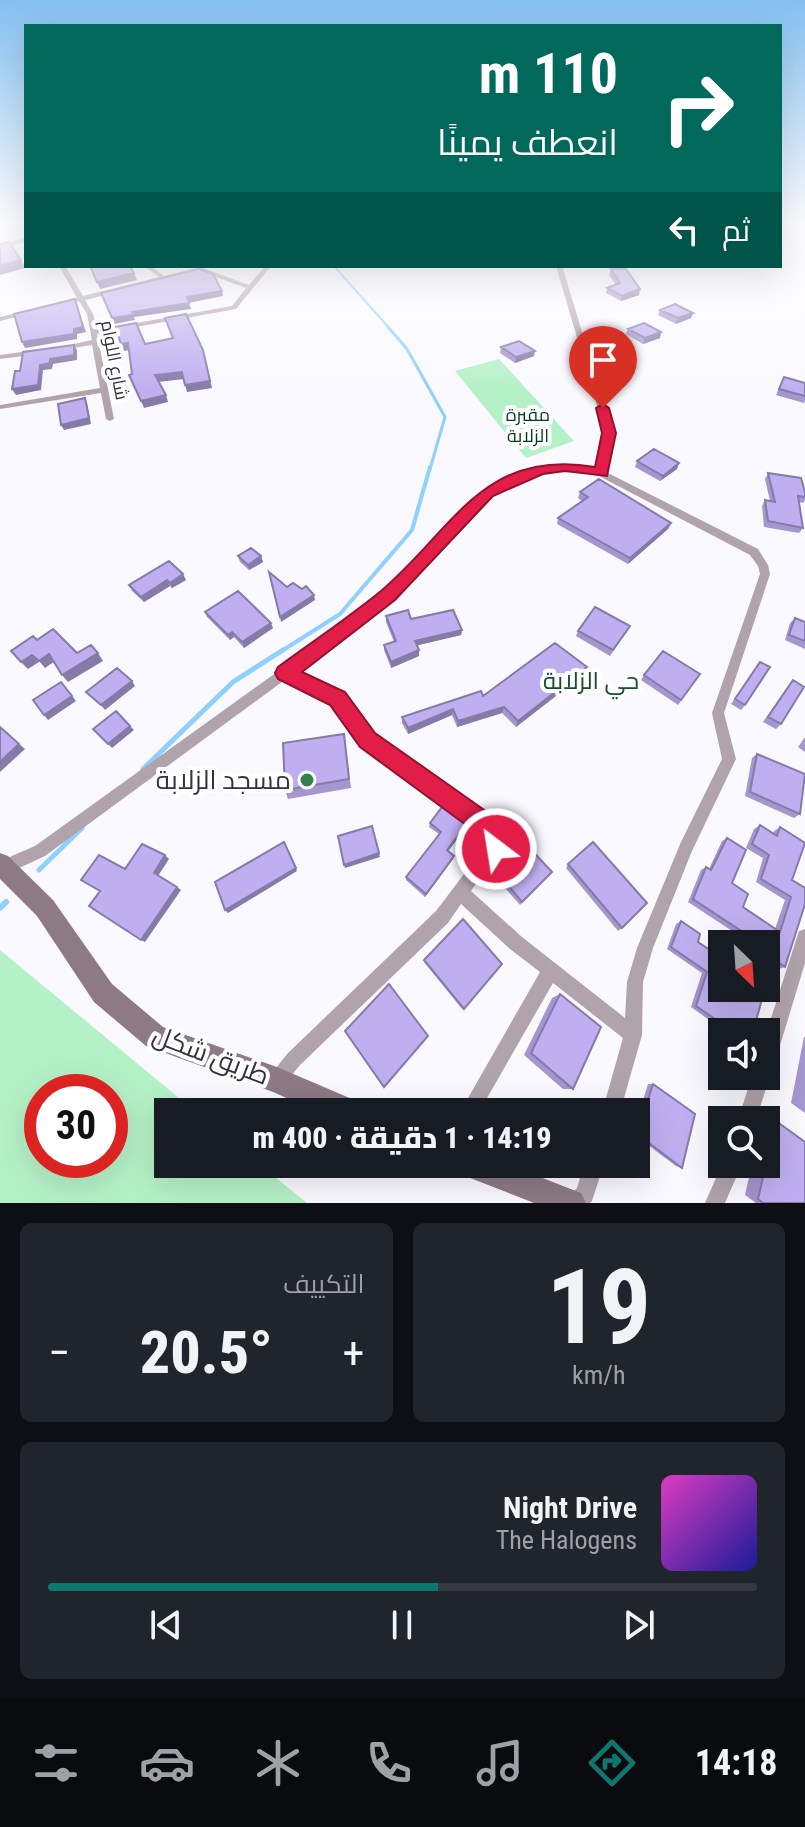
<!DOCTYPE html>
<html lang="ar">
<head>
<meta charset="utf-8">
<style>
	body { margin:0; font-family:"Roboto Condensed",Cairo,sans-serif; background:#20242c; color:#f1f3f6; direction:rtl; height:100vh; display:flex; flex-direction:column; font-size:30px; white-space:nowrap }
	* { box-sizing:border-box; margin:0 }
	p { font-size:26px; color:#9ea1a6 }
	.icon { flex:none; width:44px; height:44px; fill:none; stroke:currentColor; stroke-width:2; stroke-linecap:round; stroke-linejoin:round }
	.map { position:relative; height:1203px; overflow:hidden; direction:ltr }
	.sheet { display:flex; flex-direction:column; gap:20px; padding:20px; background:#0d0f14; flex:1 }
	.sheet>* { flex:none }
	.hud { position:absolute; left:24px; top:24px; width:758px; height:244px; border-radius:0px; box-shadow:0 8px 32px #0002; direction:rtl; background:#00695c; color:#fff; overflow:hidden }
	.needle { width:52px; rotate:155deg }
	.controls { position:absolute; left:708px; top:930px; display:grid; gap:16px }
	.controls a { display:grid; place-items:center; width:72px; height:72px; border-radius:0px; background:#171b24; box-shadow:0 8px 32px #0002; font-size:40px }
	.speed { position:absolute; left:24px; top:1074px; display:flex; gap:16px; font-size:40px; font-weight:700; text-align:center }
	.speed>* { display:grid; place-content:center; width:104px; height:104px; border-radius:50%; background:#171b24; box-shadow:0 8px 32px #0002; line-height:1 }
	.speed .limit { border:12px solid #d22; background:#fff; color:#111 }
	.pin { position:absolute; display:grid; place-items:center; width:68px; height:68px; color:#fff; margin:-82px -34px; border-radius:50% 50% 50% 0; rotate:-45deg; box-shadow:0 0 8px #0007 }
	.pin .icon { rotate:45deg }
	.me { position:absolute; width:88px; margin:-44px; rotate:329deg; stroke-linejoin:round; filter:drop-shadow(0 0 6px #0008) }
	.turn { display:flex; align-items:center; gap:28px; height:168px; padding:0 32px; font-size:36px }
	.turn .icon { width:104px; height:104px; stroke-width:2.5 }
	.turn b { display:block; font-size:56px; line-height:68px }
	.then { display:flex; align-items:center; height:76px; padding:0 32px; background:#0003; gap:16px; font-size:30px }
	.big { font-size:60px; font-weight:800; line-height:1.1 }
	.sheet .card { flex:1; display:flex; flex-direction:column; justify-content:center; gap:12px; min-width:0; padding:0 28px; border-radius:12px; background:#20242c }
	.sheet .dial { align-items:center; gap:0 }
	.dial b { font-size:104px; line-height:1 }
	.song { display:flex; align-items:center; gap:24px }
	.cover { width:96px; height:96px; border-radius:12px; background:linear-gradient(135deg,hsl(310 70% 55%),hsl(240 70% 35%)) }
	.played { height:8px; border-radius:4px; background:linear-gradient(90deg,#0f766e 55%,#363941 55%) }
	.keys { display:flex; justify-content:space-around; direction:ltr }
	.heat { display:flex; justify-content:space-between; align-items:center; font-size:44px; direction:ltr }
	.sheet .tiles { flex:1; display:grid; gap:20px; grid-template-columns:1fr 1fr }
	.card:last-child { grid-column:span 2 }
	.trip { position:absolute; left:154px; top:1098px; width:496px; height:80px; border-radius:0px; background:#171b24; box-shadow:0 8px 32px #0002; font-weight:800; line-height:80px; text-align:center; direction:rtl }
	.tabs { display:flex; height:128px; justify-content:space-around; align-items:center; background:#090b0e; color:#9ea1a6 }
	.tabs .icon { width:56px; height:56px }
	.tabs .selected { color:#0f766e }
	.tabs b { font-size:36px; color:#f1f3f6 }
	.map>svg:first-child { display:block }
</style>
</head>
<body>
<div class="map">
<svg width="805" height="1203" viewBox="0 0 805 1203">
	<rect width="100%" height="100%" fill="#faf9ff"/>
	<!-- green -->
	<path fill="#b5f1c7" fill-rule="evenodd" d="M 499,359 L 574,441 L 526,458 L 455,371 Z
		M 0,950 L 196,1112 L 168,1112 L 168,1164 L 259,1164 L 307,1203 L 0,1203 ZM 42,1092 L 110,1092 L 110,1160 L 42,1160 Z"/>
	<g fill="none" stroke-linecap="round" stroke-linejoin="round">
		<!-- stream-far4 -->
		<path stroke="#8ed1fe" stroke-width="2" d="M 334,266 L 390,329"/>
		<!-- stream-far3 -->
		<path stroke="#8ed1fe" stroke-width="3" d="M 388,327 L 407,349 L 445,417 L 430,469"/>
		<!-- stream-far2 -->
		<path stroke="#8ed1fe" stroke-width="4" d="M 280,652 L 340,614 L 412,530 L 430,467"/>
		<!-- stream-far1 -->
		<path stroke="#8ed1fe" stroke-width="5" d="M 143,769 L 233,682 L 283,650
			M 39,870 L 82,828"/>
		<!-- stream -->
		<path stroke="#8ed1fe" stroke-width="6" d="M 0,908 L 6,902"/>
		<!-- minor -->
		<path fill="#b1a3ab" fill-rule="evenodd" d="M 26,238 L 26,242 L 0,248 L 0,244 Z
			M 59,266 L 65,266 L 83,296 L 159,277 L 144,266 L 151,266 L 164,276 L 200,267 L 249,285 L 265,266 L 271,266 L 236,309 L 97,334 L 114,419 L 110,421 L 106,419 L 101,393 L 0,409 L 0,405 L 100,388 L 92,345 L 60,350 L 56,348 L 92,340 L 87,314 L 79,301 L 0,321 L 0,317 L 77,298 ZM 200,271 L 246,288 L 232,306 L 97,330 L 93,314 L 85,300 Z
			M 556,266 L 562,266 L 613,433 L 606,472 L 758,549 L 768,565 L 770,574 L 724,713 L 736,759 L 692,851 L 653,948 L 643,982 L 642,1035 L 620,1112 L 602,1112 L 623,1038 L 553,983 L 479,1112 L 460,1112 L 540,972 L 510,949 L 461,904 L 448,923 L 300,1065 L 283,1086 L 277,1089 L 271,1086 L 268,1080 L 271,1074 L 288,1053 L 436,911 L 489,841 L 487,835 L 362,744 L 334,702 L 286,679 L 45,856 L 4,875 L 0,873 L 0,861 L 35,846 L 359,613 L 484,490 L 517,474 L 565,464 L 597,469 L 605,433 ZM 565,470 L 599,476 L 750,555 L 758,566 L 760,574 L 712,713 L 722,759 L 681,842 L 637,948 L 627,982 L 625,1018 L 522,937 L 471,891 L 504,843 L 497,825 L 372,736 L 342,694 L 295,672 L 367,619 L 490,494 L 522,478 Z
			M 36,350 L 40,352 L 39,354 L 0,359 L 0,355 Z
			M 805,929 L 805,963 L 775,1062 L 772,1068 L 768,1070 L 770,1076 L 756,1120 L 738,1120 L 752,1076 L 766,1076 L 766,1034 L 797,937 L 799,931 Z
			M 584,1164 L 604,1164 L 592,1201 L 590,1203 L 566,1203 L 569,1196 L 577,1188 Z
			M 722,1164 L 742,1164 L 725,1203 L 705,1203 Z"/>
		<!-- secondary -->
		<path fill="#8d7a85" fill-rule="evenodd" d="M 0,853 L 8,856 L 53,900 L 112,984 L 163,1027 L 277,1067 L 359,1102 L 363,1112 L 318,1112 L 273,1092 L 146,1046 L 94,1002 L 37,916 L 0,879 Z
			M 456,1164 L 507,1164 L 581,1193 L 586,1203 L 534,1203 L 460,1174 Z"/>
	</g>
	<!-- wall -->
	<path fill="#a496ce" d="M 611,269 L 639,295 L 621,301 L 606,293 L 607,288 L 616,285 L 609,275 Z
		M 660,310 L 693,313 L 691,318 L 676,324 L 658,315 Z
		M 628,329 L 661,332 L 660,338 L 643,344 L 626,334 Z
		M 501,347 L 534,356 L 515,363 L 500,353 Z
		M 784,377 L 805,383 L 805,400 L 804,403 L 776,395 Z
		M 637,461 L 677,469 L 660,481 L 635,467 Z
		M 768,473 L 805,492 L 805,500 L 803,503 L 799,502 L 803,528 L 799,533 L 764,527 L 762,506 L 765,500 L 770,501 L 765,479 Z
		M 580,492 L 671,523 L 668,529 L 628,564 L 557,524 L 558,518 L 582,501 L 578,498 Z
		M 238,556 L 261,556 L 263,562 L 249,570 L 240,562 Z
		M 186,580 L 172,588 L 170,586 L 144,602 L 132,591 L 129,585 Z
		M 205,612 L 273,628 L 244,648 L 234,637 L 230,640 L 207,617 Z
		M 386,616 L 411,619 L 462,630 L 461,635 L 417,645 L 419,650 L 419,656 L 391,668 L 384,650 L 384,645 L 394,642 L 386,622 Z
		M 795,618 L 805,622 L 805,649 L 785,640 L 790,623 Z
		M 630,626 L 610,656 L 576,636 L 578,631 Z
		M 760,662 L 745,705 L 741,710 L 731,704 Z
		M 587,667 L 584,674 L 516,727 L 502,713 L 457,727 L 452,715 L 408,734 L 402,723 L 402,717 Z
		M 700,674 L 678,705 L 641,680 L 644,675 Z
		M 793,680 L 781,724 L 776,729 L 763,722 L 788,686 Z
		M 344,734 L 351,788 L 288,799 L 285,790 Z
		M 805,737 L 805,752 L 798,747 Z
		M 757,754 L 800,814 L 794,818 L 745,796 L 752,758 Z
		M 430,823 L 468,825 L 448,851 L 453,859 L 425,897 L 406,880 L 406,877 L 439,834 L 429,827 Z
		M 760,825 L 773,833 L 774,831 L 780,827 L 792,880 L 785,967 L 779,969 L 766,960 L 766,944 L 752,944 L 688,902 L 701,870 L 706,867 L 709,869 L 722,841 L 727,838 L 732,883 L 743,907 L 775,929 L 785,900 L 756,882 L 763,858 L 746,848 L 754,829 Z
		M 568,864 L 622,928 L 618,931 L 566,868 Z
		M 496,871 L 552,872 L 520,905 L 494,875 Z
		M 681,921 L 698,942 L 753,1032 L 726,1032 L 691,1007 L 702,973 L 667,949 L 676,924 Z
		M 424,960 L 502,964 L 463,1010 L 424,962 Z
		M 560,994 L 573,1089 L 563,1089 L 524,1055 L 552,998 Z
		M 804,1037 L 805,1037 L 805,1113 L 791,1103 Z
		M 648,1084 L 653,1084 L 682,1168 L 676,1166 L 636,1136 L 636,1123 Z
		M 766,1120 L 776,1121 L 805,1203 L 756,1203 L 745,1195 L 752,1164 L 766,1164 Z"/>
	<!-- shaded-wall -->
	<path fill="#867aa8" d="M 21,260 L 25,268 L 0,275 L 0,266 Z
		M 134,273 L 137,280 L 100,289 L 97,282 Z
		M 640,289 L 639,295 L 621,301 L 622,296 Z
		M 222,291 L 223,296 L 188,303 L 187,297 Z
		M 75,299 L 86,332 L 77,334 L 77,339 L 25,348 L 22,342 Z
		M 189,303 L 191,309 L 134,317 L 135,320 L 114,324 L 112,318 L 132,312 Z
		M 693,313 L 691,318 L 676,324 L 678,318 Z
		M 661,332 L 660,338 L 643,344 L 645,338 Z
		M 128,343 L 130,350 L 124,351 L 121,344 Z
		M 74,345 L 77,350 L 77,360 L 53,364 L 52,369 L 43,370 L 41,390 L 16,395 L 12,389 L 40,365 Z
		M 535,351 L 534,356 L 515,363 L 516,357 Z
		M 205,357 L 212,388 L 187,392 L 185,385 Z
		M 182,372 L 184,379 L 158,382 L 155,375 Z
		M 166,395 L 168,402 L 144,408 L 141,401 Z
		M 85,398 L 87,403 L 91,424 L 64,430 L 61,425 Z
		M 679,463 L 677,469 L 660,481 L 663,476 Z
		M 671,523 L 668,529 L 628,564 L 630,558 Z
		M 261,556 L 263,562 L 249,570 L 248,565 Z
		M 183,574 L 186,580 L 172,588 L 170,583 Z
		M 167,580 L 170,586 L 144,602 L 141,597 Z
		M 314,595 L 315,600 L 281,622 L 280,617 Z
		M 271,623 L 273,628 L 244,648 L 242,642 Z
		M 462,630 L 461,635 L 415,646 L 415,641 Z
		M 232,632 L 234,637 L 230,640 L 228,635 Z
		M 419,650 L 419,656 L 391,668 L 391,662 Z
		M 98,653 L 103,661 L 68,682 L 62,675 Z
		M 49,654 L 55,661 L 45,668 L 39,661 Z
		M 32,655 L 39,662 L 28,669 L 21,662 Z
		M 587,667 L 584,674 L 516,727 L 518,721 Z
		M 132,681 L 135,686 L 105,710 L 101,705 Z
		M 61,682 L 76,701 L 48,720 L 44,715 Z
		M 504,707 L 502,713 L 457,727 L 458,721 Z
		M 453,709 L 452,715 L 408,734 L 408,728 Z
		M 130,726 L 134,730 L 112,748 L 108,744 Z
		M 0,727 L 25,749 L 0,772 Z
		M 469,821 L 468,825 L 446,854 L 447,850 Z
		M 284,842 L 297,871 L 228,913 L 225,910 Z
		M 379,853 L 380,857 L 345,868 L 344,865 Z
		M 165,855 L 169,859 L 158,876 L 154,873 Z
		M 454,856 L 453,859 L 425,897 L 426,894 Z
		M 177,887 L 181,890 L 145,942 L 141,940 Z"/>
	<!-- building -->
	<path fill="#bfaff0" stroke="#867aa8" stroke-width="2" d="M 9,242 L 21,260 L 0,266 L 0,244 Z
		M 90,266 L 130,266 L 134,273 L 97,282 Z
		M 199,269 L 213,274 L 222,291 L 187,297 L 189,303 L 132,312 L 133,315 L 112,318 L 101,293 Z
		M 611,269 L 626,269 L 640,289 L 622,296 L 607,288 L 620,283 Z
		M 75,299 L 83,327 L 74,329 L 74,334 L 22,342 L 14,314 Z
		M 675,304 L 693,313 L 678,318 L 660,310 Z
		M 186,314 L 203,350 L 210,381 L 185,385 L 182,372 L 155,375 L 166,395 L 141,401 L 129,375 L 132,374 L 128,343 L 121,344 L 115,327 L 136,323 L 145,344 L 155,342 L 173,338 L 165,318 Z
		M 644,323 L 661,332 L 645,338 L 628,329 Z
		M 519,341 L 535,351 L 516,357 L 501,347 Z
		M 74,345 L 74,355 L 50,359 L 50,363 L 40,365 L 38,385 L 12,389 L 15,371 L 20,371 L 23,352 Z
		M 784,377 L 805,383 L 805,396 L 779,389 Z
		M 85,398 L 89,418 L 61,425 L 58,404 Z
		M 654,449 L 679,463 L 663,476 L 637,461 Z
		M 768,473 L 801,478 L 805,492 L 805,497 L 798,496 L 803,528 L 768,521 L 765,500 L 775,502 Z
		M 599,479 L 671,523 L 630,558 L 558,518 L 588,497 L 580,492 Z
		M 251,548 L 261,556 L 248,565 L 238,556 Z
		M 169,561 L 183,574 L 170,583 L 167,580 L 141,597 L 129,585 Z
		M 269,572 L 287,587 L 293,583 L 302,589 L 306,586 L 314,595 L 280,617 Z
		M 238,591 L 271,623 L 242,642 L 232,632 L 228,635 L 205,612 Z
		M 595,607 L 630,626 L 613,650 L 578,631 Z
		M 408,610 L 411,619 L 453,610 L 462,630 L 415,641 L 419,650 L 391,662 L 384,645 L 396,641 L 386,616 Z
		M 795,618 L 805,622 L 805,641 L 789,635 Z
		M 53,629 L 77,653 L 91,645 L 98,653 L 62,675 L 49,654 L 39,661 L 32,655 L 21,662 L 11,651 L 33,636 L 37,640 Z
		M 555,643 L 587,667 L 518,721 L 504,707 L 458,721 L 453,709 L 408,728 L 402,717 L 481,691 L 483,696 Z
		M 663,651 L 700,674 L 681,700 L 644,675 Z
		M 760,662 L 770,667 L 745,705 L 735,699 Z
		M 117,668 L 132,681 L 101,705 L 86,692 Z
		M 793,680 L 804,687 L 781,724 L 768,717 Z
		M 61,682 L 72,696 L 44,715 L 33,700 Z
		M 116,711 L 130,726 L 108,744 L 93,729 Z
		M 0,727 L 19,744 L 0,762 Z
		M 344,734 L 349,779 L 285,790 L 283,743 Z
		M 757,754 L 805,774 L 800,814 L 750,792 Z
		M 445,803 L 469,821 L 447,850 L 454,856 L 426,894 L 406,877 L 441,832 L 430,823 Z
		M 760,825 L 777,836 L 780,827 L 805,843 L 792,880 L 805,888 L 805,904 L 785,967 L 771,957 L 773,952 L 766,947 L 766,944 L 761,944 L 693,899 L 706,867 L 711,870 L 727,838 L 746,850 L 732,883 L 748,894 L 743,907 L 780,932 L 791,897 L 761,879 L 769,855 L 752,844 Z
		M 372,826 L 379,853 L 344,865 L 338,836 Z
		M 284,842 L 296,868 L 225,910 L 215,882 Z
		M 593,842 L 647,903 L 622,928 L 568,864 Z
		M 525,843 L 552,872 L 522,902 L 496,871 Z
		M 142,844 L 165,855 L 154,873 L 177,887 L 141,940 L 89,906 L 100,891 L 81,880 L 99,855 L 125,869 Z
		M 463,919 L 502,964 L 464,1009 L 424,960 Z
		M 681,921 L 700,934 L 698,942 L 722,958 L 722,988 L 765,988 L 753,1032 L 734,1032 L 696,1006 L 707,972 L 671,947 Z
		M 389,984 L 428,1036 L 384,1087 L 345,1031 Z
		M 560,994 L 601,1027 L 573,1089 L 531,1053 Z
		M 653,1084 L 695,1114 L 682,1168 L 637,1134 Z
		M 776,1121 L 805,1142 L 805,1203 L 763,1203 L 758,1199 Z"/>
	<!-- sky -->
	<linearGradient id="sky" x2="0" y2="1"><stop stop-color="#84c0f1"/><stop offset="0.57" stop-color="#fdfcff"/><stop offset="1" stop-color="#fdfcff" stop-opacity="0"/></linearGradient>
	<rect width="805" height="390" fill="url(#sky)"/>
	<!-- route -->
	<path fill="#e11d48" stroke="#92132f" stroke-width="2" d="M 603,404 L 609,408 L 616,433 L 607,476 L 565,471 L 543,474 L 493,496 L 395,600 L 302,672 L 345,692 L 375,733 L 500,821 L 508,849 L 505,858 L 496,862 L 488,858 L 481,836 L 360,747 L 330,705 L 278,679 L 275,673 L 278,667 C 312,642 348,618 381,591 C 454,529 482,448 595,467 L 602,433 L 596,408 Z"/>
	<!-- markers -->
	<circle fill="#348150" stroke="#fff" stroke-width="3" cx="307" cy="780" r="8"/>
	<g text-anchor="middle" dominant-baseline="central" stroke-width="8" stroke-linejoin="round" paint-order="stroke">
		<!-- far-street labels -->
		<g font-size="18" fill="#34313d" stroke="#fff">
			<text transform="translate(115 360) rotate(79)">شارع اللوام</text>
		</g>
		<!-- far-park labels -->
		<g font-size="18" fill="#043a1e" stroke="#fff">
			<text x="528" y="414">مقبرة<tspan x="528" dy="21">الزلابة</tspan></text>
		</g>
		<!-- neighbourhood labels -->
		<g font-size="24" fill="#174d2c" stroke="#fff">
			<text x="591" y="681">حي الزلابة</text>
		</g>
		<!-- near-poi labels -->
		<g font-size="26" fill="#34313d" stroke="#fff" text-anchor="end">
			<text x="291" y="780">مسجد الزلابة</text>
		</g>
		<!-- near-street labels -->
		<g font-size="26" fill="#34313d" stroke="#fff">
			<text transform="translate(211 1055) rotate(21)">طريق شكل</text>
		</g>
	</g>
</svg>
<div class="controls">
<a><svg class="needle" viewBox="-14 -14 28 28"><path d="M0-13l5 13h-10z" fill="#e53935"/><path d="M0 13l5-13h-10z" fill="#9ea1a6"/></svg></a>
<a><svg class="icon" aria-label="sound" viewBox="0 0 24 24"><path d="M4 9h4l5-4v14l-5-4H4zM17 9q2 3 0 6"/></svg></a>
<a><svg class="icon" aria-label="search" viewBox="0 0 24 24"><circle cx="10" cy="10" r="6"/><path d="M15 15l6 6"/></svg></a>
</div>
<div class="speed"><div class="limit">30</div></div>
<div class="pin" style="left:603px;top:408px;background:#d93025"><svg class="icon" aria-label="arrive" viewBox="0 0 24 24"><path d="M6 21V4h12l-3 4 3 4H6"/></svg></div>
<svg class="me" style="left:496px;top:849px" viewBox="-20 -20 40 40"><circle r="17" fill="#e11d48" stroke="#fff" stroke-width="3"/><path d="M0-11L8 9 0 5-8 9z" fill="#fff"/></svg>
<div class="trip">14:19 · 1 دقيقة · 400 m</div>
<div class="hud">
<div class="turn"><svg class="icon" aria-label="right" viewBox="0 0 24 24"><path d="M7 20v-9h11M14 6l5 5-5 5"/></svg><div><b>110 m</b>انعطف يمينًا</div></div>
<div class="then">ثم<svg class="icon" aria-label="left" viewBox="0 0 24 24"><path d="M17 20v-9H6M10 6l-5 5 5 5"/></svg></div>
</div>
</div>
<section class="sheet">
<div class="tiles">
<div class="card dial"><b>19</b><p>km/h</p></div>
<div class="card"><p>التكييف</p>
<div class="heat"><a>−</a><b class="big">20.5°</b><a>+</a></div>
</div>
<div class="card">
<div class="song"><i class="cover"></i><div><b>Night Drive</b><p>The Halogens</p></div></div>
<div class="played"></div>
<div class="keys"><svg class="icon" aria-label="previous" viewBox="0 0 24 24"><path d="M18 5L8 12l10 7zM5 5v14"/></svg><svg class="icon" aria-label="pause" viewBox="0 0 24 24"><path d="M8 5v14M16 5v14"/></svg><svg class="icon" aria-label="next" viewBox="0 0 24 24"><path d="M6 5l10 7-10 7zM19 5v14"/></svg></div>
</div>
</div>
</section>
<nav class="tabs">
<b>14:18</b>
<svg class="icon selected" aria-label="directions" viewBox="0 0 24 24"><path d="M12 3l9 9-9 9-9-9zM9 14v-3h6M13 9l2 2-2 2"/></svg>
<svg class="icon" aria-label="music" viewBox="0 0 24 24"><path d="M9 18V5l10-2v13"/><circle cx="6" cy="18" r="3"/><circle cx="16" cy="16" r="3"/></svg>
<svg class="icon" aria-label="phone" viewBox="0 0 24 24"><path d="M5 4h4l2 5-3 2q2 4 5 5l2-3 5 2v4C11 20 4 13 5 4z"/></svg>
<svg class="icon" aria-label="climate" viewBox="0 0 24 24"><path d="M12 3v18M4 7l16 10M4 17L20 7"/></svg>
<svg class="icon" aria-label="car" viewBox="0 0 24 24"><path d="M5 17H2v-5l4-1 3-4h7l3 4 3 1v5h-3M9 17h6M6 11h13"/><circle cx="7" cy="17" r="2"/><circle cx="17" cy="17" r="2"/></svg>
<svg class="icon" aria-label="filters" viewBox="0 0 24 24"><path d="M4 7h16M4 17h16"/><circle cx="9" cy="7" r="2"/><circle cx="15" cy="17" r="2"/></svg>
</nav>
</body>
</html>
